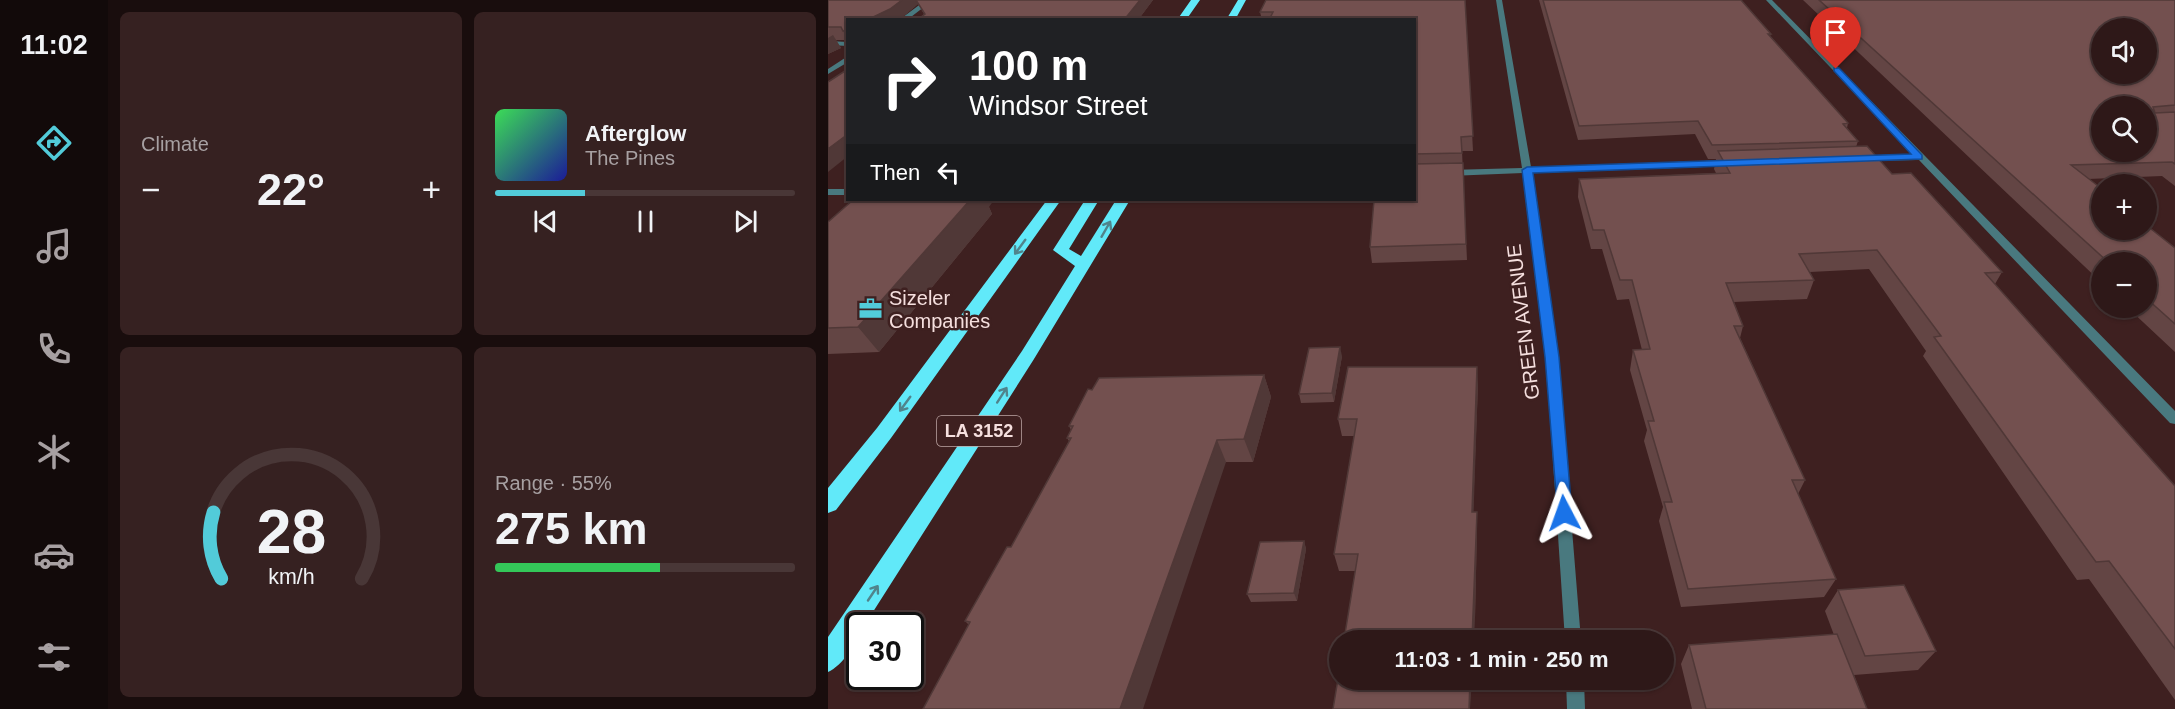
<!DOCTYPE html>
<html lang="en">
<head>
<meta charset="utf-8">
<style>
	body { margin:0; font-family:Helvetica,sans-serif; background:#362121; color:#f1f3f6; height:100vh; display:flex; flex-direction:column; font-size:22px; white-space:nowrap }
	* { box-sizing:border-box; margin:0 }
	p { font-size:20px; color:#a7a0a2 }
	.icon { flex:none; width:33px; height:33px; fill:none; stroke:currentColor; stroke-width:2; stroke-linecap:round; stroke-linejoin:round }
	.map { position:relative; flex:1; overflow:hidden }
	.drawer { display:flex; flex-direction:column; gap:12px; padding:12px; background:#190d0d; width:720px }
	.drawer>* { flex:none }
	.top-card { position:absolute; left:18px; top:18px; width:570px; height:183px; border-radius:0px; box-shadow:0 2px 4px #0004,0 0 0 2px #493737; background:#202124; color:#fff; overflow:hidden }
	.buttons { position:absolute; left:1263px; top:18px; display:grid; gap:12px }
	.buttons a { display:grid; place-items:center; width:66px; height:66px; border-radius:50%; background:#2e1818; box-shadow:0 2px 4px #0004,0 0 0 2px #493737; font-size:30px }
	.speed { position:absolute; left:18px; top:612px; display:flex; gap:12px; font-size:30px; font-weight:700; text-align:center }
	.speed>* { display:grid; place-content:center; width:78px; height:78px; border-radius:50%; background:#2e1818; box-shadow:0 2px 4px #0004,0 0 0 2px #493737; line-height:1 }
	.speed .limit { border:3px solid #111; border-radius:9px; background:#fff; color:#111 }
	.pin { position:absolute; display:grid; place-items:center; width:51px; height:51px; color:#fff; margin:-62px -26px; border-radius:50% 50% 50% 0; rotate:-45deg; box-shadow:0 0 6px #0007 }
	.pin .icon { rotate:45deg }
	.me { position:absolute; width:66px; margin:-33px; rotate:356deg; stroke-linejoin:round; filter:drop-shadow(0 0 4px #0008) }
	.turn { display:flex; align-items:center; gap:21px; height:126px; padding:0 24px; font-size:27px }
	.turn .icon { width:78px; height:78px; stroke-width:2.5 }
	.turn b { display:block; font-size:42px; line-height:51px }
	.then { display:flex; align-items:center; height:57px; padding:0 24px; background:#0003; gap:12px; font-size:22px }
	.big { font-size:45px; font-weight:700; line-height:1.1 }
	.drawer .tile { flex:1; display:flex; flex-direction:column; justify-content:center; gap:9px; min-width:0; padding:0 21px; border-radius:9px; background:#362121 }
	.drawer .dial { align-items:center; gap:0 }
	.dial svg { height:156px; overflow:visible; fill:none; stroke:#493737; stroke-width:7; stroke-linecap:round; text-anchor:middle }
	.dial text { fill:#f1f3f6; stroke:none }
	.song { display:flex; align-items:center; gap:18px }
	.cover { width:72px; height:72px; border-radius:9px; background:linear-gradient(135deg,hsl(130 70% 55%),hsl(240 70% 35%)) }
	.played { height:6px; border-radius:3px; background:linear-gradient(90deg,#52cbd9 30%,#493737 30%) }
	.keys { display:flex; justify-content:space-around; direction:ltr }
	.heat { display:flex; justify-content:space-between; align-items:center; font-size:33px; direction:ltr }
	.charge { height:9px; border-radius:4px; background:linear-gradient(90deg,#34c759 55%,#493737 0) }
	.drawer .tiles { flex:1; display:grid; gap:12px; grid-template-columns:repeat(2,1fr) }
	.trip { position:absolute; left:501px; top:630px; width:345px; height:60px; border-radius:30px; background:#2e1818; box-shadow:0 2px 4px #0004,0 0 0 2px #493737; font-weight:700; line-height:60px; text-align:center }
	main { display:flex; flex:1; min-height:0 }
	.tabs { display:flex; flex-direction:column; width:108px; justify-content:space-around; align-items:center; background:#120a0a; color:#a7a0a2 }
	.tabs .icon { width:42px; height:42px }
	.tabs .on { color:#52cbd9 }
	.tabs b { font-size:27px; color:#f1f3f6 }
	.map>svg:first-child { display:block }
</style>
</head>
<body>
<main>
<nav class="tabs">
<b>11:02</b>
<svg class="icon on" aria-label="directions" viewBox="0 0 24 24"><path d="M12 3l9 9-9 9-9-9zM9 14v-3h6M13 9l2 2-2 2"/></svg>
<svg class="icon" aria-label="music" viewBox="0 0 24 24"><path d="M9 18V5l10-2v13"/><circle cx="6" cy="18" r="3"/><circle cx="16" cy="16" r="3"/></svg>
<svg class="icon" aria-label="phone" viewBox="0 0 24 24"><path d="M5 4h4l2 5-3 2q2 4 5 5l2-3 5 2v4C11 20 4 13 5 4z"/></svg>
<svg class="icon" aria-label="climate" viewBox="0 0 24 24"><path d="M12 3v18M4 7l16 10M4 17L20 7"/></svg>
<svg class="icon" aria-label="car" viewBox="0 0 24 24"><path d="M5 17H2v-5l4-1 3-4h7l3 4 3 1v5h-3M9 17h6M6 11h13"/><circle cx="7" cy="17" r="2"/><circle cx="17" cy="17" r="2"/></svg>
<svg class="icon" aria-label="filters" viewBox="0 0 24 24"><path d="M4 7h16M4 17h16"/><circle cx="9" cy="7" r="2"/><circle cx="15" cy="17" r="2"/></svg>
</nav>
<section class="drawer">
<div class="tiles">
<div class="tile"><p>Climate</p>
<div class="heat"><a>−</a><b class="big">22°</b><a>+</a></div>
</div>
<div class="tile">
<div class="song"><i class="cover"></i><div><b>Afterglow</b><p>The Pines</p></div></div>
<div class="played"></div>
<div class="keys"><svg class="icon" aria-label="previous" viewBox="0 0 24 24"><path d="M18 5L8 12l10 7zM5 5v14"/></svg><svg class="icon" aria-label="pause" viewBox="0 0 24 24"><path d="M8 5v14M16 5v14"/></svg><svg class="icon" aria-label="next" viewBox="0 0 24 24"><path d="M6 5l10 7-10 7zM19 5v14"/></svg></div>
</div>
<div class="tile dial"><svg viewBox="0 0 100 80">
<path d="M14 69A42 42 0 1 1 86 69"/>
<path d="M14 69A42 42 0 0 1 10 35" stroke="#52cbd9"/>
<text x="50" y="56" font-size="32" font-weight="700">28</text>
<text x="50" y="72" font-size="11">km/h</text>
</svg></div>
<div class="tile"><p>Range · 55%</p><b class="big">275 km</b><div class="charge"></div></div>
</div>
</section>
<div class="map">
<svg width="1347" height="709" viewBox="0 0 1347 709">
	<rect width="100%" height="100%" fill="#3e2020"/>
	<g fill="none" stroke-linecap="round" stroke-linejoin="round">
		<!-- street -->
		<path fill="#49797f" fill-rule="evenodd" d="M 98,0 L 105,0 L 79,20 L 71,20 Z
			M 668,0 L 674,0 L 703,167 L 904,160 L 908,163 L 904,166 L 704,173 L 730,357 L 753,640 L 737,640 L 718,357 L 695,173 L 621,176 L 617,173 L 621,170 L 694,168 Z
			M 938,0 L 944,0 L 1347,411 L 1347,424 L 1342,423 L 1091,160 L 1032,161 L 1032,157 L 1035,156 L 1086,155 Z
			M 0,41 L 20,42 L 20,46 L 0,45 Z
			M 20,56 L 20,62 L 0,74 L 0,69 Z
			M 0,189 L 20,189 L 20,195 L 0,195 Z
			M 738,680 L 756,680 L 757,709 L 739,709 Z"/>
		<!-- highway -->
		<path fill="#61e9f9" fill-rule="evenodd" d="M 363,0 L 372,0 L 358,20 L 349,20 Z
			M 410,0 L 418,0 L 407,20 L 398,20 Z
			M 219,200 L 233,200 L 63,438 L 8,510 L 0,513 L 0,488 L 49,428 Z
			M 257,200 L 271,200 L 241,249 L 253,256 L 288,200 L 302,200 L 206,359 L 36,626 L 32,626 C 32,641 14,666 0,672 L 0,637 L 194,351 L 247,266 L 225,250 Z"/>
	</g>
	<!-- wall -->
	<path fill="#634544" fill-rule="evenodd" d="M 0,0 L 325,0 L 310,20 L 89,20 L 96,14 L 90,4 L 71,20 L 20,20 L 20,40 L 8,40 L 13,48 L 0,54 Z
		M 637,0 L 645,151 L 634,151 L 639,260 L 544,263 L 542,247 L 586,200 L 586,20 L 434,20 L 432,12 Z
		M 711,0 L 913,0 L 943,34 L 942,36 L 1020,123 L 1019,128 L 1030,141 L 1028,147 L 1064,174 L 1174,272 L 1167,284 L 1347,486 L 1347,700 L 1261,579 L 1249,580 L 1095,356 L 1098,351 L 1041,269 L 982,272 L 986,280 L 979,299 L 906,302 L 915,326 L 912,338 L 977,480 L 970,494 L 1008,579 L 996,597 L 853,607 L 831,521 L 835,507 L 816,441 L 819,430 L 802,370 L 805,350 L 814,350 L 801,299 L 789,300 L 774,249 L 763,249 L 750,197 L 751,179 L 888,173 L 886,169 L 888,159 L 880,159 L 867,134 L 750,140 Z
		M 975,0 L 1347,0 L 1347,186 L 1334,176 L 1260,179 L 1347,248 L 1347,352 L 1300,308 L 1318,308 L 1318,262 L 1274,262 L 1274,283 ZM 1274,106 L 1318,106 L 1274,152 Z
		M 161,207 L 164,214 L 51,352 L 0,354 L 0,222 Z
		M 514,356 L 506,402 L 473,403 L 471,394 Z
		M 436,375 L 443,397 L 425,462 L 398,462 L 141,625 L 137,621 L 183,547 L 241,441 L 239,438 L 243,430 L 241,426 L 264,390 Z
		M 650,384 L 645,512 L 649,529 L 647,618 L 527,571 L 511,571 L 506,554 L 526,436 L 514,436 L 510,419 Z
		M 476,541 L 478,549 L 469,601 L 423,602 L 419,594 Z
		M 1010,590 L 1108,651 L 1090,670 L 1026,675 L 1039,709 L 864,709 L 853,664 L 861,645 L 1006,635 L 997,611 Z"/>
	<!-- shaded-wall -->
	<path fill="#503837" d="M 74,0 L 88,0 L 90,4 L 71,20 L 39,20 Z
		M 312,0 L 325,0 L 310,20 L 296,20 Z
		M 20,29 L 20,39 L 15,31 Z
		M 5,35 L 13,48 L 0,54 L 0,38 Z
		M 20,134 L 20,156 L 0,172 L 0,149 Z
		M 142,200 L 166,200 L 161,207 L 164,214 L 51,352 L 30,327 Z
		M 512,347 L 514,356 L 506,402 L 504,393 Z
		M 649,367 L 650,384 L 645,529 L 644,512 Z
		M 436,375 L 443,397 L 425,462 L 416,439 Z
		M 389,440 L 398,462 L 315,709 L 292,709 Z
		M 649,512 L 649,529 L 647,618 L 646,640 L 644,640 Z
		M 476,541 L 478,549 L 469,601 L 466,593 Z
		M 642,680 L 644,680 L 642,709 L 641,709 Z"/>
	<!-- building -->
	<path fill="#73504f" stroke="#503837" stroke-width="1.5" fill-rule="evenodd" d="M 0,0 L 74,0 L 62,9 L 39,20 L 20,20 L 20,29 L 15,31 L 13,27 L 0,27 Z
		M 88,0 L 312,0 L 296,20 L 89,20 L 97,14 Z
		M 438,0 L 637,0 L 645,136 L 633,137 L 634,153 L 586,154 L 586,20 L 441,20 L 445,12 L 432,12 Z
		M 715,0 L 913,0 L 943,34 L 940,34 L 1020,123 L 1015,124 L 1030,141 L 884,145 L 870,121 L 751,126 Z
		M 991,0 L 1347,0 L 1347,105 L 1325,107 L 1327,113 L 1347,112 L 1347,164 L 1344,162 L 1243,165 L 1274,189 L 1274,230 L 1318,230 L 1318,225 L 1347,248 L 1347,324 L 1318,298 L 1318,262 L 1280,262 ZM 1274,28 L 1318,28 L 1318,74 L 1274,74 ZM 1318,106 L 1318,152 L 1274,152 L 1274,114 L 1272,114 L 1272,107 Z
		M 20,69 L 20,134 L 0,149 L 0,82 Z
		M 1039,146 L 1064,174 L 1083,173 L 1174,272 L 1157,273 L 1347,486 L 1347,649 L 1281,561 L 1268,562 L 1106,337 L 1113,336 L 1049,250 L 971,254 L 986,280 L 898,283 L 915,326 L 906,326 L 977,480 L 964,480 L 1008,579 L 860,589 L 836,502 L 844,502 L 820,421 L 826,421 L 805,350 L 822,349 L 804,280 L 792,280 L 776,230 L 765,230 L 751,179 L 902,173 L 890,151 Z
		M 635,163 L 638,244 L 542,247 L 546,200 L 586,200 L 586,164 Z
		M 25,200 L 142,200 L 30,327 L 0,328 L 0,222 Z
		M 512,347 L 504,393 L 471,394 L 481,348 Z
		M 520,367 L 649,367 L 644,512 L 649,512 L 644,640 L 516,640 L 530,554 L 506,554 L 529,419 L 510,419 Z
		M 436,375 L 416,439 L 389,440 L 292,709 L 95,709 L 142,622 L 137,621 L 179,547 L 183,547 L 243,438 L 239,438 L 245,426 L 241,426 L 260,389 L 264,390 L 271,378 Z
		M 476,541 L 466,593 L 419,594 L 432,542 Z
		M 1076,585 L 1108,651 L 1037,656 L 1010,590 Z
		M 1009,634 L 1039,709 L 878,709 L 861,645 Z
		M 512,667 L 512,680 L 642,680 L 641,709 L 505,709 Z"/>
	<!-- one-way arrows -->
	<defs><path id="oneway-shaft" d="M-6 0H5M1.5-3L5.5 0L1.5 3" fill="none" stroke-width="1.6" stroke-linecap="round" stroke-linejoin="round" transform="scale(1.5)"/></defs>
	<g stroke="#50848c">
		<use href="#oneway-shaft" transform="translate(278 229) rotate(-60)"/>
		<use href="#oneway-shaft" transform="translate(192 247) rotate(126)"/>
		<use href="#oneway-shaft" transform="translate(174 395) rotate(-57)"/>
		<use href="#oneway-shaft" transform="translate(77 404) rotate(126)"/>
		<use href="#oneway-shaft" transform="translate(45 593) rotate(-56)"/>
	</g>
	<!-- route -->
	<path fill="#1a73e8" stroke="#114b97" stroke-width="1.5" d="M 1006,68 L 1011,68 L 1094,155 L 1094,159 L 705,173 L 731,357 L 744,513 L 742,518 L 730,518 L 717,357 L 694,170 L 699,167 L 1083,154 L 1006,71 Z"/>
	<!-- icons -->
	<defs>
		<symbol id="office-bare" viewBox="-9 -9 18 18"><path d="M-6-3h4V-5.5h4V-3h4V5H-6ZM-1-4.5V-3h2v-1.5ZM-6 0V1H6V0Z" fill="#52cbd9" stroke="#3e2020" stroke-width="2.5" paint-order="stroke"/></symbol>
	</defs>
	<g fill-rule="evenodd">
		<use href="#office-bare" x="26" y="292" width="33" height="33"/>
	</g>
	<g text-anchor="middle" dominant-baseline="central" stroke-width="5" stroke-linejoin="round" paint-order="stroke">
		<!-- shield labels -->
		<rect fill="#3e2020" stroke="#bea6a5" stroke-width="1.5" x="109" y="416" width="84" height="30" rx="4.5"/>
		<g font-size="18" font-weight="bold" fill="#f5dfde">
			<text x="151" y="431">LA 3152</text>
		</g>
		<!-- poi labels -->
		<g font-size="20" fill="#f5dfde" stroke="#3e2020" text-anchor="start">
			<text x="61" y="298">Sizeler<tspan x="61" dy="23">Companies</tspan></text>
		</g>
		<!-- street labels -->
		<g font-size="20" fill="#f5dfde" stroke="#3e2020">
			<text transform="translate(695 322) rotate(-97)">GREEN AVENUE</text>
		</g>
	</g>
</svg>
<div class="buttons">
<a><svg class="icon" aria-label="sound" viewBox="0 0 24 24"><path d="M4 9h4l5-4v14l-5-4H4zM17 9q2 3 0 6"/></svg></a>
<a><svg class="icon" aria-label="search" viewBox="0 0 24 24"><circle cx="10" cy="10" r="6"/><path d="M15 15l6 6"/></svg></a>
<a>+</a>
<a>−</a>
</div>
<div class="speed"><div class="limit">30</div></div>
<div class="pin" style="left:1008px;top:69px;background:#d93025"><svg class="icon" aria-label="arrive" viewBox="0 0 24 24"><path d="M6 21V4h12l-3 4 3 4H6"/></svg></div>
<svg class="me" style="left:736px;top:513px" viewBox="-20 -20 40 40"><path d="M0-17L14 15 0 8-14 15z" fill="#1a73e8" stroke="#fff" stroke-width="4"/></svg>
<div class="trip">11:03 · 1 min · 250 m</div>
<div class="top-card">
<div class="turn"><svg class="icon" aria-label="right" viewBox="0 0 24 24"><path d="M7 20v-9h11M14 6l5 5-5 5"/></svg><div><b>100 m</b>Windsor Street</div></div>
<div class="then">Then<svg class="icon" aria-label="left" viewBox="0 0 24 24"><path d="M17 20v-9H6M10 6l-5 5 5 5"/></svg></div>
</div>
</div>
</main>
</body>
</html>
